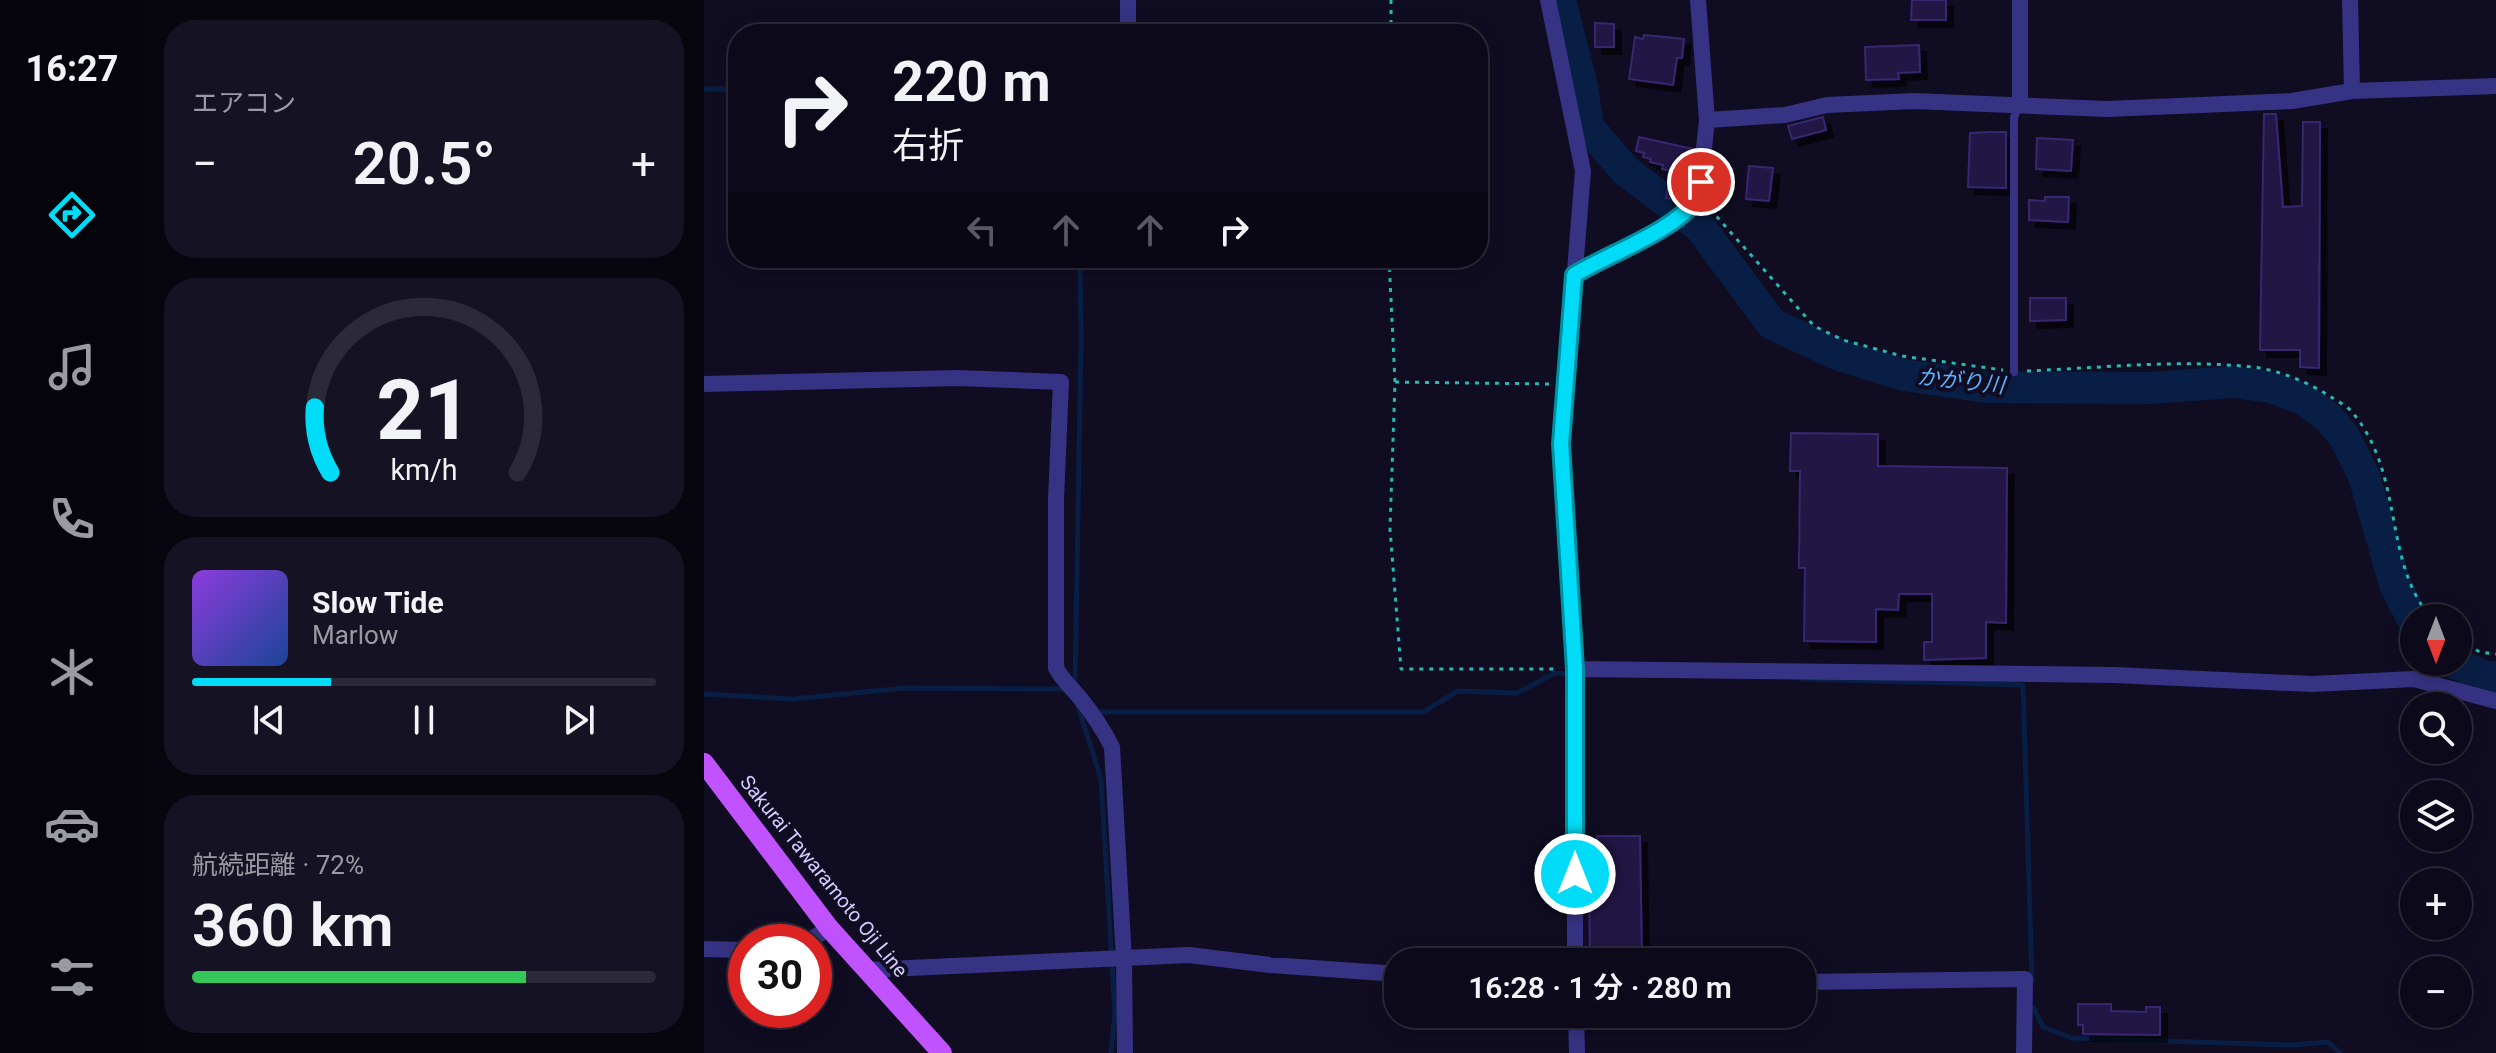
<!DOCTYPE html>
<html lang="ja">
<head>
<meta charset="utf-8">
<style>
	body { margin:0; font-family:Roboto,"Noto Sans JP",sans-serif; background:#151223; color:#f1f3f6; height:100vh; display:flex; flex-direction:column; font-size:30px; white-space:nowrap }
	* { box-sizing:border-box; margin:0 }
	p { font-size:26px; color:#9a9aa2 }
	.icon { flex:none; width:44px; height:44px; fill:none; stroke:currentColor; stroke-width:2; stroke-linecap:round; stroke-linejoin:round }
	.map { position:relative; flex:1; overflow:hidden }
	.side { display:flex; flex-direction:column; gap:20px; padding:20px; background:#07050e; width:560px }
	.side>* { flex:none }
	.hud { position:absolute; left:24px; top:24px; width:760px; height:244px; border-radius:32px; box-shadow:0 4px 20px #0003,0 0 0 2px #2c2a39; background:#0c091a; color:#f1f3f6; overflow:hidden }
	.needle { width:52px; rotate:180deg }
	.tools { position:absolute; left:1696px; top:604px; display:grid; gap:16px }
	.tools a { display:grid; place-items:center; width:72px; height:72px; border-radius:50%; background:#0c091a; box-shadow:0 4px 20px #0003,0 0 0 2px #2c2a39; font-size:40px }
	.speed { position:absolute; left:24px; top:924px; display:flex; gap:16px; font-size:40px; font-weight:700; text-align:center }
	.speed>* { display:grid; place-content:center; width:104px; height:104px; border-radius:50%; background:#0c091a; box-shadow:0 4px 20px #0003,0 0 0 2px #2c2a39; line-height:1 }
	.speed .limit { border:12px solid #d22; background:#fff; color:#111 }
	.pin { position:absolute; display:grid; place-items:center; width:68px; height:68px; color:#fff; margin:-34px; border:4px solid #fff; border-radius:50%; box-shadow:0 2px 8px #0007 }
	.me { position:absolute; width:88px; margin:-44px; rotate:0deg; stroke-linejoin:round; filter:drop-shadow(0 0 6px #0008) }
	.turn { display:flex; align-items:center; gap:28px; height:168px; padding:0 32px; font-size:36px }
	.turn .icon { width:104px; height:104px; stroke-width:2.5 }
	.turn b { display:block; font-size:56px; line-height:68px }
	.lanes { display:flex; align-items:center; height:76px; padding:0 32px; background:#0003; justify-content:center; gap:40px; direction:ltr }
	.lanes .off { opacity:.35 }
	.big { font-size:60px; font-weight:600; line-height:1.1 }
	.side .card { flex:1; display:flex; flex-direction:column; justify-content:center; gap:12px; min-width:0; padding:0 28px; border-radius:32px; background:#151223 }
	.side .dial { align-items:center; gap:0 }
	.dial svg { height:208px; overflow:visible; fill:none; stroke:#2c2a39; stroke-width:7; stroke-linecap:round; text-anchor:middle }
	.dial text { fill:#f1f3f6; stroke:none }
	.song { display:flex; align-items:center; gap:24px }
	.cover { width:96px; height:96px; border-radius:12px; background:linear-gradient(135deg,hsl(270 70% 55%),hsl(220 70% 35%)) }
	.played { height:8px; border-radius:4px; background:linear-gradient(90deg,#00dcf7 30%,#2c2a39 30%) }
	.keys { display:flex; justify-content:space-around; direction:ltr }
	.heat { display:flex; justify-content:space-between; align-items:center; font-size:44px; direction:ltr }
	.charge { height:12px; border-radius:6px; background:linear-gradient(90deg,#34c759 72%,#2c2a39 0) }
	.trip { position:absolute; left:680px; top:948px; width:432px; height:80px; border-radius:32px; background:#0c091a; box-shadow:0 4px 20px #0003,0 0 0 2px #2c2a39; font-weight:600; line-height:80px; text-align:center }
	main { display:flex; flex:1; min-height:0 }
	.dock { display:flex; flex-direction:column; width:144px; justify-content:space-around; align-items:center; background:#05040a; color:#9a9aa2 }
	.dock .icon { width:56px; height:56px }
	.dock .current { color:#00dcf7 }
	.dock b { font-size:36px; color:#f1f3f6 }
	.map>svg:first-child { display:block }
</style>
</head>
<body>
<main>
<nav class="dock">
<b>16:27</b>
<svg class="icon current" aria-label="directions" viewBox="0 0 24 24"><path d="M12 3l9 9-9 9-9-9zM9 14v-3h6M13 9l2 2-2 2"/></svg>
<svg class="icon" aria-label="music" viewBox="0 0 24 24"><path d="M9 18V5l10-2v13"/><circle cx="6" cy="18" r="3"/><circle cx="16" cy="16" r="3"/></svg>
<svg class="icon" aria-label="phone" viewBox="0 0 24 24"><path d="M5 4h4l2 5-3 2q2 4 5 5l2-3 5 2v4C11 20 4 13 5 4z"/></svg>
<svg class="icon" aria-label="climate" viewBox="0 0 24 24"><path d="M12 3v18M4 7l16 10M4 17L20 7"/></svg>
<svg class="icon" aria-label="car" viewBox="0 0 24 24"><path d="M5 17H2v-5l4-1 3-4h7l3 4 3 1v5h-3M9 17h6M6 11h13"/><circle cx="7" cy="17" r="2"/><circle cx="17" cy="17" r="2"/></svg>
<svg class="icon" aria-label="filters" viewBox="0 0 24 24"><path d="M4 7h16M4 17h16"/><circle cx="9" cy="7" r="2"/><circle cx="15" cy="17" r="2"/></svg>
</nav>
<section class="side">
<div class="card"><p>エアコン</p>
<div class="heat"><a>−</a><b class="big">20.5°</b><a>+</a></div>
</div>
<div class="card dial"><svg viewBox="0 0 100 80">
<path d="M14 69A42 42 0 1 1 86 69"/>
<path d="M14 69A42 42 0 0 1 8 44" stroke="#00dcf7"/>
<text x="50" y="56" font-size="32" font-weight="700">21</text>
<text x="50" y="72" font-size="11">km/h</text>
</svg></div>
<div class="card">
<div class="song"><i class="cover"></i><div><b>Slow Tide</b><p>Marlow</p></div></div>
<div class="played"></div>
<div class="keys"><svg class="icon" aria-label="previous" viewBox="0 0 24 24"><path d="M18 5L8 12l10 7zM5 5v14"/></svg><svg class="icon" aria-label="pause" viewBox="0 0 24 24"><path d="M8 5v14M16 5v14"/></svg><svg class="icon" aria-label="next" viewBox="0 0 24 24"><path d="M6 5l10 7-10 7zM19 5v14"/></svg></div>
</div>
<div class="card"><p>航続距離 · 72%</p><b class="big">360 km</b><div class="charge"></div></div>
</section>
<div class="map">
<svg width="1792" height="1053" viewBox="0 0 1792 1053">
	<defs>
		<filter id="shadow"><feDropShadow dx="7" dy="7" stdDeviation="0" flood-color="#0009"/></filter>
	</defs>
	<rect width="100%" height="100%" fill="#100c22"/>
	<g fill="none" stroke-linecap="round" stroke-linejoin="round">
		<!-- stream -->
		<path stroke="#081e44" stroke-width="5" d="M 0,89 L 34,89
			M 1098,679 L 1319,685 L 1328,981
			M 371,685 L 377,342 L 376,258
			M 0,694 L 89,699 L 201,688 L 362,689
			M 374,706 L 397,779 L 411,1013 L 407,1053
			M 393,712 L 719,712 L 754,691 L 813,693 L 851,673 L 868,674
			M 1329,1007 L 1339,1027 L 1368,1038 L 1587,1045 L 1624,1042 L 1636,1053"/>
		<!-- river -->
		<path stroke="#081e44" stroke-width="32" d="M 856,0 L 878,86 L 884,127 L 922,171 L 996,227 L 1068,324 L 1135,355 L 1200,375 L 1282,387 L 1446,388 L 1530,382 L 1566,387 L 1599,399 L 1624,417 L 1640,436 L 1660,476 L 1691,584 L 1710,622
			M 1749,662 L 1779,676 L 1792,678"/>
	</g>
	<!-- building -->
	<path fill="#201744" stroke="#372771" stroke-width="2" filter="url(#shadow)" d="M 1208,0 L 1242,0 L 1242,20 L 1207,20 Z
		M 891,23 L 910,24 L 910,47 L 891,47 Z
		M 940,35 L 980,39 L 978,58 L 973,58 L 969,85 L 925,79 L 931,37 L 939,39 Z
		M 1215,45 L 1216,72 L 1194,73 L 1195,79 L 1162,80 L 1161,47 Z
		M 1560,114 L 1572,114 L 1579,207 L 1598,206 L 1599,122 L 1616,122 L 1615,368 L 1596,367 L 1596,350 L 1556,350 Z
		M 1119,117 L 1122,130 L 1088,139 L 1084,126 Z
		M 1288,132 L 1302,132 L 1302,188 L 1264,187 L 1266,133 Z
		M 935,137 L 989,149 L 987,163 L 982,165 L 975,201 L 962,198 L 967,171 L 958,169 L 959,165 L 946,162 L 947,159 L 939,157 L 940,153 L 932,151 Z
		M 1333,138 L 1369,140 L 1367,171 L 1332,169 Z
		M 1045,166 L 1069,168 L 1065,201 L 1042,199 Z
		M 1341,197 L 1365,197 L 1364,222 L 1325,220 L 1325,200 L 1341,201 Z
		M 1326,298 L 1362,298 L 1362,320 L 1326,321 Z
		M 1087,433 L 1174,434 L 1174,466 L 1303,468 L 1302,623 L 1282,622 L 1282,658 L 1220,660 L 1220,642 L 1228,642 L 1228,594 L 1195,594 L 1194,610 L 1172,609 L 1172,642 L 1100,641 L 1101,568 L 1095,568 L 1096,471 L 1086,471 Z
		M 893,836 L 936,836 L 938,962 L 886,962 L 885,876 L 893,876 Z
		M 1374,1004 L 1407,1004 L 1407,1011 L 1442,1012 L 1442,1007 L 1456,1007 L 1456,1035 L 1379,1034 L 1379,1025 L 1374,1025 Z"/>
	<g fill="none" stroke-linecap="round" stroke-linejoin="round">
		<!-- path -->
		<path stroke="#26bab2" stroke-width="3" stroke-dasharray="4 6" stroke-linecap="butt" d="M 687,34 L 687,0
			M 1006,209 L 1110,326 L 1139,340 L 1198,356 L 1299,370
			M 685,258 L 691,382 L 686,529 L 697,669 L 855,669
			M 1323,371 C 1397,368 1474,359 1548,367 C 1575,370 1604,382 1627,397 C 1633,401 1642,405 1647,411 C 1660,425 1670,445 1676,463 C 1694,515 1690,574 1727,618
			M 691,382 L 846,384
			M 1754,641 L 1776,652 L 1792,654"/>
		<!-- lane -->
		<path stroke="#373384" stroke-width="8" d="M 1310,372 L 1310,117 L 1315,106"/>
		<!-- street -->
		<path stroke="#373384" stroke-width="16" d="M 844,0 L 879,171 L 857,444 L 871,669 L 871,962
			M 1646,0 L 1648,91
			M 424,34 L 424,0
			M 1316,104 L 1316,0
			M 1003,120 L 1081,115 L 1123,105 L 1210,101 L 1403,109 L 1588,101 L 1648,91 L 1792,86
			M 870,275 L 970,222 L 995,196 L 1003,120 L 994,0
			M 0,384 L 253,378 L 357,382 L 352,500 L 352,668 C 359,681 367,687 376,698 C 389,714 399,729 408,747 L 420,960 L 421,1053
			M 871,669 L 1410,675 L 1608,684 L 1710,679 L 1792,701
			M 103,942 L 125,928
			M 0,949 L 42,950
			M 161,970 L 485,955 L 566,965 L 694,974
			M 1098,982 L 1321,979 L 1320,1053
			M 872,1014 L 873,1053"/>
		<!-- primary -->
		<path stroke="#c153ff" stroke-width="20" d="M 0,763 L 125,928 L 238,1053"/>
	</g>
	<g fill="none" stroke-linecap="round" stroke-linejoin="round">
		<defs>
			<path id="route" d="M 871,874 L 871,669 L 857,444 L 870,275 C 904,254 970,231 992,200 C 996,195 996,188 997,182"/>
		</defs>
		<!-- route casing -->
		<use href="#route" stroke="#008fa1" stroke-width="20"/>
		<!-- route -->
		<use href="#route" stroke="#00dcf7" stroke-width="14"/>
	</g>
	<g text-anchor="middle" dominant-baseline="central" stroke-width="8" stroke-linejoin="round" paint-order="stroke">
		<!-- street labels -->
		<g font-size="20" fill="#d3ccff" stroke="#100c22">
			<text transform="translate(120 876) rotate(51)">Sakurai Tawaramoto Oji Line</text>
		</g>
		<!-- water labels -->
		<g font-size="22" font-style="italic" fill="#5ab1ff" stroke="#100c22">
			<text transform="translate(1257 381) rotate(6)">かがり川</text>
		</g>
	</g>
</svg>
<div class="tools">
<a><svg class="needle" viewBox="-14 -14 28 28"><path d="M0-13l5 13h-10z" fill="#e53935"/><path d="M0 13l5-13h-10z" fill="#9a9aa2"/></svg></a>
<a><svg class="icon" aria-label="search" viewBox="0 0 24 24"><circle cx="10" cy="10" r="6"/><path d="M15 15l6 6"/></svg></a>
<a><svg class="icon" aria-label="layers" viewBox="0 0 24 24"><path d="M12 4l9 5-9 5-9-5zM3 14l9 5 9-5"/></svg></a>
<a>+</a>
<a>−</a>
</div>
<div class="speed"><div class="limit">30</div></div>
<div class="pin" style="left:997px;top:182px;background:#d93025"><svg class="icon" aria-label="arrive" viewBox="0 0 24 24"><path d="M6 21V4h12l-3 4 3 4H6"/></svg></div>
<svg class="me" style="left:871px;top:874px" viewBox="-20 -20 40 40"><circle r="17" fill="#00dcf7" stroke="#fff" stroke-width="3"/><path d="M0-11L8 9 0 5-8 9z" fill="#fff"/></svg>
<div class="trip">16:28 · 1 分 · 280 m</div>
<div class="hud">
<div class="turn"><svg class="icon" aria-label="right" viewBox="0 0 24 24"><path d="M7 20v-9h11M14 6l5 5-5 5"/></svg><div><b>220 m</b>右折</div></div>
<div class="lanes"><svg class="icon off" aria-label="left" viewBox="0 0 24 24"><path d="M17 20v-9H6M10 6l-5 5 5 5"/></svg><svg class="icon off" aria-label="ahead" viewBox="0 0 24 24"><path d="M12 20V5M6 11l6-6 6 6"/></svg><svg class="icon off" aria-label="ahead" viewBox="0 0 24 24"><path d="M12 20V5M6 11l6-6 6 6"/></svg><svg class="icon" aria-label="right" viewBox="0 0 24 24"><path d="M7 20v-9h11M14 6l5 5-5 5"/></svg></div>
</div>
</div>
</main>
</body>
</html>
